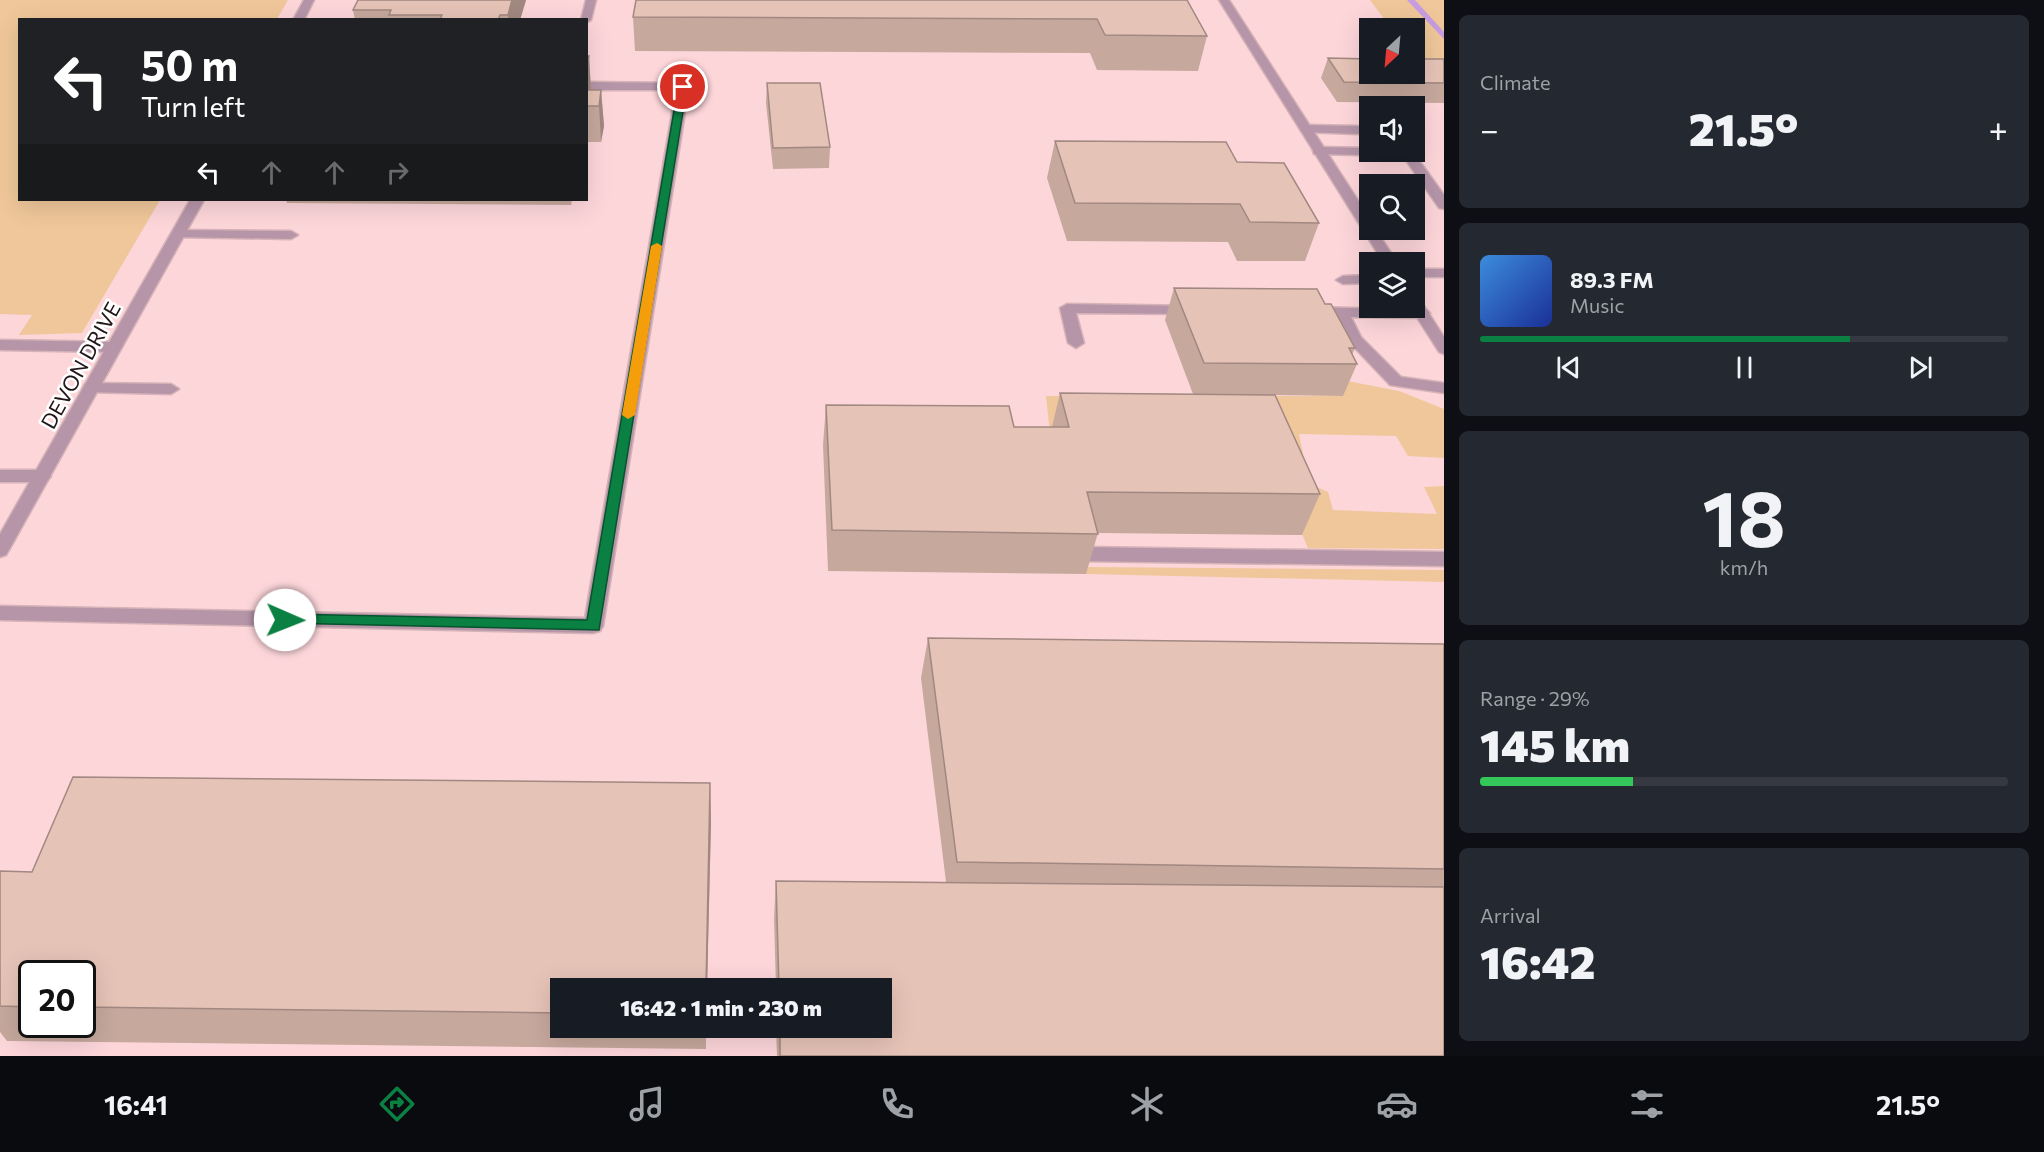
<!DOCTYPE html>
<html lang="en">
<head>
<meta charset="utf-8">
<style>
	body { margin:0; font-family:Commissioner,sans-serif; background:#242831; color:#f1f3f6; height:100vh; display:flex; flex-direction:column; font-size:22px; white-space:nowrap }
	* { box-sizing:border-box; margin:0 }
	p { font-size:20px; color:#9ea1a6 }
	.icon { flex:none; width:33px; height:33px; fill:none; stroke:currentColor; stroke-width:2; stroke-linecap:round; stroke-linejoin:round }
	.map { position:relative; flex:1; overflow:hidden }
	.panel { display:flex; flex-direction:column; gap:15px; padding:15px; background:#0d0f14; width:600px }
	.panel>* { flex:none }
	.top-card { position:absolute; left:18px; top:18px; width:570px; height:183px; border-radius:0px; box-shadow:0 6px 24px #0002; background:#202124; color:#fff; overflow:hidden }
	.needle { width:39px; rotate:206deg }
	.fabs { position:absolute; left:1359px; top:18px; display:grid; gap:12px }
	.fabs a { display:grid; place-items:center; width:66px; height:66px; border-radius:0px; background:#171b24; box-shadow:0 6px 24px #0002; font-size:30px }
	.speed { position:absolute; left:18px; top:960px; display:flex; gap:12px; font-size:30px; font-weight:700; text-align:center }
	.speed>* { display:grid; place-content:center; width:78px; height:78px; border-radius:50%; background:#171b24; box-shadow:0 6px 24px #0002; line-height:1 }
	.speed .limit { border:3px solid #111; border-radius:9px; background:#fff; color:#111 }
	.pin { position:absolute; display:grid; place-items:center; width:51px; height:51px; color:#fff; margin:-26px; border:3px solid #fff; border-radius:50%; box-shadow:0 2px 6px #0007 }
	.me { position:absolute; width:66px; margin:-33px; rotate:91deg; stroke-linejoin:round; filter:drop-shadow(0 0 4px #0008) }
	.turn { display:flex; align-items:center; gap:21px; height:126px; padding:0 24px; font-size:27px }
	.turn .icon { width:78px; height:78px; stroke-width:2.5 }
	.turn b { display:block; font-size:42px; line-height:51px }
	.lanes { display:flex; align-items:center; height:57px; padding:0 24px; background:#0003; justify-content:center; gap:30px; direction:ltr }
	.lanes .off { opacity:.35 }
	.big { font-size:45px; font-weight:800; line-height:1.1 }
	.panel .tile { flex:1; display:flex; flex-direction:column; justify-content:center; gap:9px; min-width:0; padding:0 21px; border-radius:9px; background:#242831 }
	.panel .dial { align-items:center; gap:0 }
	.dial b { font-size:78px; line-height:1 }
	.song { display:flex; align-items:center; gap:18px }
	.cover { width:72px; height:72px; border-radius:9px; background:linear-gradient(135deg,hsl(210 70% 55%),hsl(230 70% 35%)) }
	.played { height:6px; border-radius:3px; background:linear-gradient(90deg,#0b8043 70%,#363941 70%) }
	.keys { display:flex; justify-content:space-around; direction:ltr }
	.heat { display:flex; justify-content:space-between; align-items:center; font-size:33px; direction:ltr }
	.charge { height:9px; border-radius:4px; background:linear-gradient(90deg,#34c759 29%,#363941 0) }
	.trip { position:absolute; left:550px; top:978px; width:342px; height:60px; border-radius:0px; background:#171b24; box-shadow:0 6px 24px #0002; font-weight:800; line-height:60px; text-align:center }
	.menu { display:flex; height:96px; justify-content:space-around; align-items:center; background:#090b0e; color:#9ea1a6 }
	.menu .icon { width:42px; height:42px }
	.menu .current { color:#0b8043 }
	.menu b { font-size:27px; color:#f1f3f6 }
	main { display:flex; flex:1; min-height:0 }
	.map>svg:first-child { display:block }
</style>
</head>
<body>
<main>
<div class="map">
<svg width="1444" height="1056" viewBox="0 0 1444 1056">
	<rect width="100%" height="100%" fill="#fdd6da"/>
	<!-- green -->
	<path fill="#efc79a" d="M 0,0 L 288,0 L 277,19 L 20,20 L 20,200 L 160,200 L 82,333 L 19,335 L 32,315 L 0,314 Z
		M 1370,0 L 1444,0 L 1444,82 L 1414,74 L 1414,28 L 1391,28 Z
		M 1342,380 L 1399,391 L 1444,409 L 1444,458 L 1408,456 L 1396,436 L 1299,434 L 1303,454 L 1268,456 L 1050,433 L 1046,396 L 1343,396 Z
		M 1278,478 L 1303,481 L 1328,492 L 1333,510 L 1437,514 L 1424,487 L 1444,486 L 1444,549 L 1308,548 Z
		M 1084,567 L 1444,570 L 1444,582 L 1086,574 Z"/>
	<g fill="none" stroke-linecap="round" stroke-linejoin="round">
		<!-- stream -->
		<path fill="#c79ce2" fill-rule="evenodd" d="M 1407,0 L 1415,0 L 1444,32 L 1444,39 Z"/>
		<defs>
			<path id="service" d="M 586,0 L 596,0 L 591,20 L 586,23 L 586,20 L 581,20 Z
				M 586,82 L 683,83 L 689,87 L 603,626 L 600,631 L 593,633 L 0,620 L 0,606 L 585,618 L 676,90 L 586,90 Z
				M 1306,125 L 1358,126 L 1364,130 L 1358,134 L 1302,132 L 1300,129 Z
				M 1319,147 L 1370,148 L 1370,152 L 1413,152 L 1444,195 L 1444,209 L 1439,208 L 1403,156 L 1314,154 L 1313,151 L 1314,148 Z
				M 178,230 L 291,231 L 298,235 L 291,239 L 173,237 L 171,234 Z
				M 1370,275 L 1370,283 L 1343,284 L 1336,280 L 1343,276 Z
				M 1067,304 L 1192,306 L 1199,310 L 1192,314 L 1076,313 L 1084,343 L 1076,348 L 1068,343 L 1060,308 Z
				M 1313,307 L 1427,310 L 1430,313 L 1422,318 L 1351,317 L 1361,337 L 1401,377 L 1444,383 L 1444,393 L 1390,385 L 1349,342 L 1336,317 L 1308,315 L 1305,312 L 1308,309 Z
				M 0,340 L 114,342 L 122,347 L 114,352 L 0,350 Z
				M 91,383 L 171,384 L 179,389 L 171,394 L 85,392 L 83,388 L 85,384 Z
				M 0,470 L 42,470 L 48,472 L 51,476 L 48,480 L 42,482 L 0,482 Z
				M 1081,547 L 1444,552 L 1444,566 L 1081,561 L 1075,559 L 1072,554 L 1075,549 Z"/>
			<path id="minor" d="M 304,0 L 314,0 L 304,20 L 293,20 Z
				M 190,200 L 204,200 L 9,550 L 6,555 L 0,557 L 0,534 Z
				M 1414,269 L 1444,269 L 1444,277 L 1414,277 Z"/>
			<path id="tertiary" d="M 1219,0 L 1229,0 L 1370,219 L 1370,230 L 1376,230 L 1397,262 L 1383,262 Z
				M 1414,297 L 1419,298 L 1444,337 L 1444,354 L 1439,352 L 1411,308 L 1414,308 Z"/>
		</defs>
		<!-- service casing -->
		<use href="#service" stroke="#d6b3b7" stroke-width="3"/>
		<!-- minor casing -->
		<use href="#minor" stroke="#d6b3b7" stroke-width="3"/>
		<!-- tertiary casing -->
		<use href="#tertiary" stroke="#d6b3b7" stroke-width="3"/>
		<!-- service -->
		<use href="#service" fill="#b695a9" fill-rule="evenodd"/>
		<!-- minor -->
		<use href="#minor" fill="#b695a9" fill-rule="evenodd"/>
		<!-- tertiary -->
		<use href="#tertiary" fill="#b695a9" fill-rule="evenodd"/>
	</g>
	<!-- wall -->
	<path fill="#c6a89d" fill-rule="evenodd" d="M 526,0 L 520,20 L 355,20 L 353,10 Z
		M 1187,0 L 1207,36 L 1198,71 L 1097,70 L 1090,53 L 635,51 L 633,17 Z
		M 586,56 L 589,56 L 591,90 L 601,90 L 604,126 L 601,142 L 586,142 Z
		M 1328,58 L 1444,59 L 1444,103 L 1337,102 L 1321,78 Z
		M 767,83 L 830,147 L 829,168 L 773,169 L 766,103 Z
		M 1055,141 L 1237,162 L 1319,223 L 1305,261 L 1237,261 L 1228,242 L 1067,241 L 1047,178 Z
		M 286,200 L 572,200 L 571,205 L 287,203 Z
		M 1174,288 L 1325,304 L 1355,348 L 1352,355 L 1357,364 L 1343,396 L 1275,395 L 1320,494 L 1302,535 L 1098,533 L 1086,574 L 828,571 L 823,445 L 826,405 L 1014,427 L 1052,427 L 1060,393 L 1193,394 L 1165,320 Z
		M 928,638 L 1444,644 L 1444,1056 L 777,1056 L 776,1028 L 882,1028 L 882,988 L 776,988 L 774,918 L 776,881 L 946,882 L 921,678 Z
		M 710,783 L 711,822 L 707,988 L 561,988 L 561,1028 L 706,1028 L 706,1049 L 7,1041 L 0,1032 L 0,871 L 32,872 ZM 32,974 L 82,974 L 82,1024 L 32,1024 Z"/>
	<!-- shaded-wall -->
	<path fill="#a18880" d="M 512,0 L 526,0 L 520,20 L 508,20 L 508,15 Z
		M 589,56 L 591,92 L 586,106 L 586,68 Z
		M 601,90 L 604,126 L 601,142 L 599,106 Z
		M 710,783 L 711,822 L 707,988 L 706,988 Z"/>
	<!-- building -->
	<path fill="#e6c3b7" stroke="#a18880" stroke-width="1.5" d="M 358,0 L 512,0 L 508,15 L 500,15 L 498,20 L 440,20 L 442,15 L 389,15 L 391,10 L 353,10 Z
		M 636,0 L 1187,0 L 1207,36 L 1105,35 L 1097,19 L 633,17 Z
		M 586,56 L 589,56 L 586,68 Z
		M 1328,58 L 1370,59 L 1370,74 L 1414,74 L 1414,59 L 1444,59 L 1444,83 L 1344,82 Z
		M 767,83 L 820,83 L 830,147 L 773,148 Z
		M 586,90 L 601,90 L 599,106 L 586,106 Z
		M 1055,141 L 1226,142 L 1237,162 L 1284,163 L 1319,223 L 1250,222 L 1240,204 L 1075,203 Z
		M 1174,288 L 1317,289 L 1325,304 L 1331,304 L 1355,348 L 1349,348 L 1357,364 L 1204,363 Z
		M 1060,393 L 1275,395 L 1320,494 L 1087,492 L 1098,534 L 832,530 L 826,405 L 1009,406 L 1014,427 L 1069,427 Z
		M 928,638 L 1444,644 L 1444,869 L 957,862 Z
		M 73,777 L 710,783 L 706,988 L 561,988 L 561,1013 L 82,1007 L 82,974 L 32,974 L 32,1007 L 0,1006 L 0,871 L 32,872 Z
		M 776,881 L 1444,887 L 1444,1056 L 780,1056 L 780,1028 L 882,1028 L 882,988 L 779,988 Z"/>
	<!-- route -->
	<path fill="#0b8043" stroke="#07532c" stroke-width="1.5" d="M 683,84 L 687,87 L 599,630 L 280,623 L 278,620 L 280,616 L 285,614 L 587,620 L 678,87 Z"/>
	<!-- slow -->
	<path fill="#f59e0b" d="M 657,243 L 662,246 L 635,415 L 628,419 L 622,415 L 651,246 Z"/>
	<g text-anchor="middle" dominant-baseline="central" stroke-width="5" stroke-linejoin="round" paint-order="stroke">
		<!-- street labels -->
		<g font-size="21" fill="#231618" stroke="#fff">
			<text transform="translate(80 365) rotate(-61)">DEVON DRIVE</text>
		</g>
	</g>
</svg>
<div class="fabs">
<a><svg class="needle" viewBox="-14 -14 28 28"><path d="M0-13l5 13h-10z" fill="#e53935"/><path d="M0 13l5-13h-10z" fill="#9ea1a6"/></svg></a>
<a><svg class="icon" aria-label="sound" viewBox="0 0 24 24"><path d="M4 9h4l5-4v14l-5-4H4zM17 9q2 3 0 6"/></svg></a>
<a><svg class="icon" aria-label="search" viewBox="0 0 24 24"><circle cx="10" cy="10" r="6"/><path d="M15 15l6 6"/></svg></a>
<a><svg class="icon" aria-label="layers" viewBox="0 0 24 24"><path d="M12 4l9 5-9 5-9-5zM3 14l9 5 9-5"/></svg></a>
</div>
<div class="speed"><div class="limit">20</div></div>
<div class="pin" style="left:683px;top:87px;background:#d93025"><svg class="icon" aria-label="arrive" viewBox="0 0 24 24"><path d="M6 21V4h12l-3 4 3 4H6"/></svg></div>
<svg class="me" style="left:285px;top:620px" viewBox="-20 -20 40 40"><circle r="19" fill="#fff"/><path d="M0-13L10 11 0 6-10 11z" fill="#0b8043"/></svg>
<div class="trip">16:42 · 1 min · 230 m</div>
<div class="top-card">
<div class="turn"><svg class="icon" aria-label="left" viewBox="0 0 24 24"><path d="M17 20v-9H6M10 6l-5 5 5 5"/></svg><div><b>50 m</b>Turn left</div></div>
<div class="lanes"><svg class="icon" aria-label="left" viewBox="0 0 24 24"><path d="M17 20v-9H6M10 6l-5 5 5 5"/></svg><svg class="icon off" aria-label="ahead" viewBox="0 0 24 24"><path d="M12 20V5M6 11l6-6 6 6"/></svg><svg class="icon off" aria-label="ahead" viewBox="0 0 24 24"><path d="M12 20V5M6 11l6-6 6 6"/></svg><svg class="icon off" aria-label="right" viewBox="0 0 24 24"><path d="M7 20v-9h11M14 6l5 5-5 5"/></svg></div>
</div>
</div>
<section class="panel">
<div class="tile"><p>Climate</p>
<div class="heat"><a>−</a><b class="big">21.5°</b><a>+</a></div>
</div>
<div class="tile">
<div class="song"><i class="cover"></i><div><b>89.3 FM</b><p>Music</p></div></div>
<div class="played"></div>
<div class="keys"><svg class="icon" aria-label="previous" viewBox="0 0 24 24"><path d="M18 5L8 12l10 7zM5 5v14"/></svg><svg class="icon" aria-label="pause" viewBox="0 0 24 24"><path d="M8 5v14M16 5v14"/></svg><svg class="icon" aria-label="next" viewBox="0 0 24 24"><path d="M6 5l10 7-10 7zM19 5v14"/></svg></div>
</div>
<div class="tile dial"><b>18</b><p>km/h</p></div>
<div class="tile"><p>Range · 29%</p><b class="big">145 km</b><div class="charge"></div></div>
<div class="tile"><p>Arrival</p><b class="big">16:42</b></div>
</section>
</main>
<nav class="menu">
<b>16:41</b>
<svg class="icon current" aria-label="directions" viewBox="0 0 24 24"><path d="M12 3l9 9-9 9-9-9zM9 14v-3h6M13 9l2 2-2 2"/></svg>
<svg class="icon" aria-label="music" viewBox="0 0 24 24"><path d="M9 18V5l10-2v13"/><circle cx="6" cy="18" r="3"/><circle cx="16" cy="16" r="3"/></svg>
<svg class="icon" aria-label="phone" viewBox="0 0 24 24"><path d="M5 4h4l2 5-3 2q2 4 5 5l2-3 5 2v4C11 20 4 13 5 4z"/></svg>
<svg class="icon" aria-label="climate" viewBox="0 0 24 24"><path d="M12 3v18M4 7l16 10M4 17L20 7"/></svg>
<svg class="icon" aria-label="car" viewBox="0 0 24 24"><path d="M5 17H2v-5l4-1 3-4h7l3 4 3 1v5h-3M9 17h6M6 11h13"/><circle cx="7" cy="17" r="2"/><circle cx="17" cy="17" r="2"/></svg>
<svg class="icon" aria-label="filters" viewBox="0 0 24 24"><path d="M4 7h16M4 17h16"/><circle cx="9" cy="7" r="2"/><circle cx="15" cy="17" r="2"/></svg>
<b>21.5°</b>
</nav>
</body>
</html>
